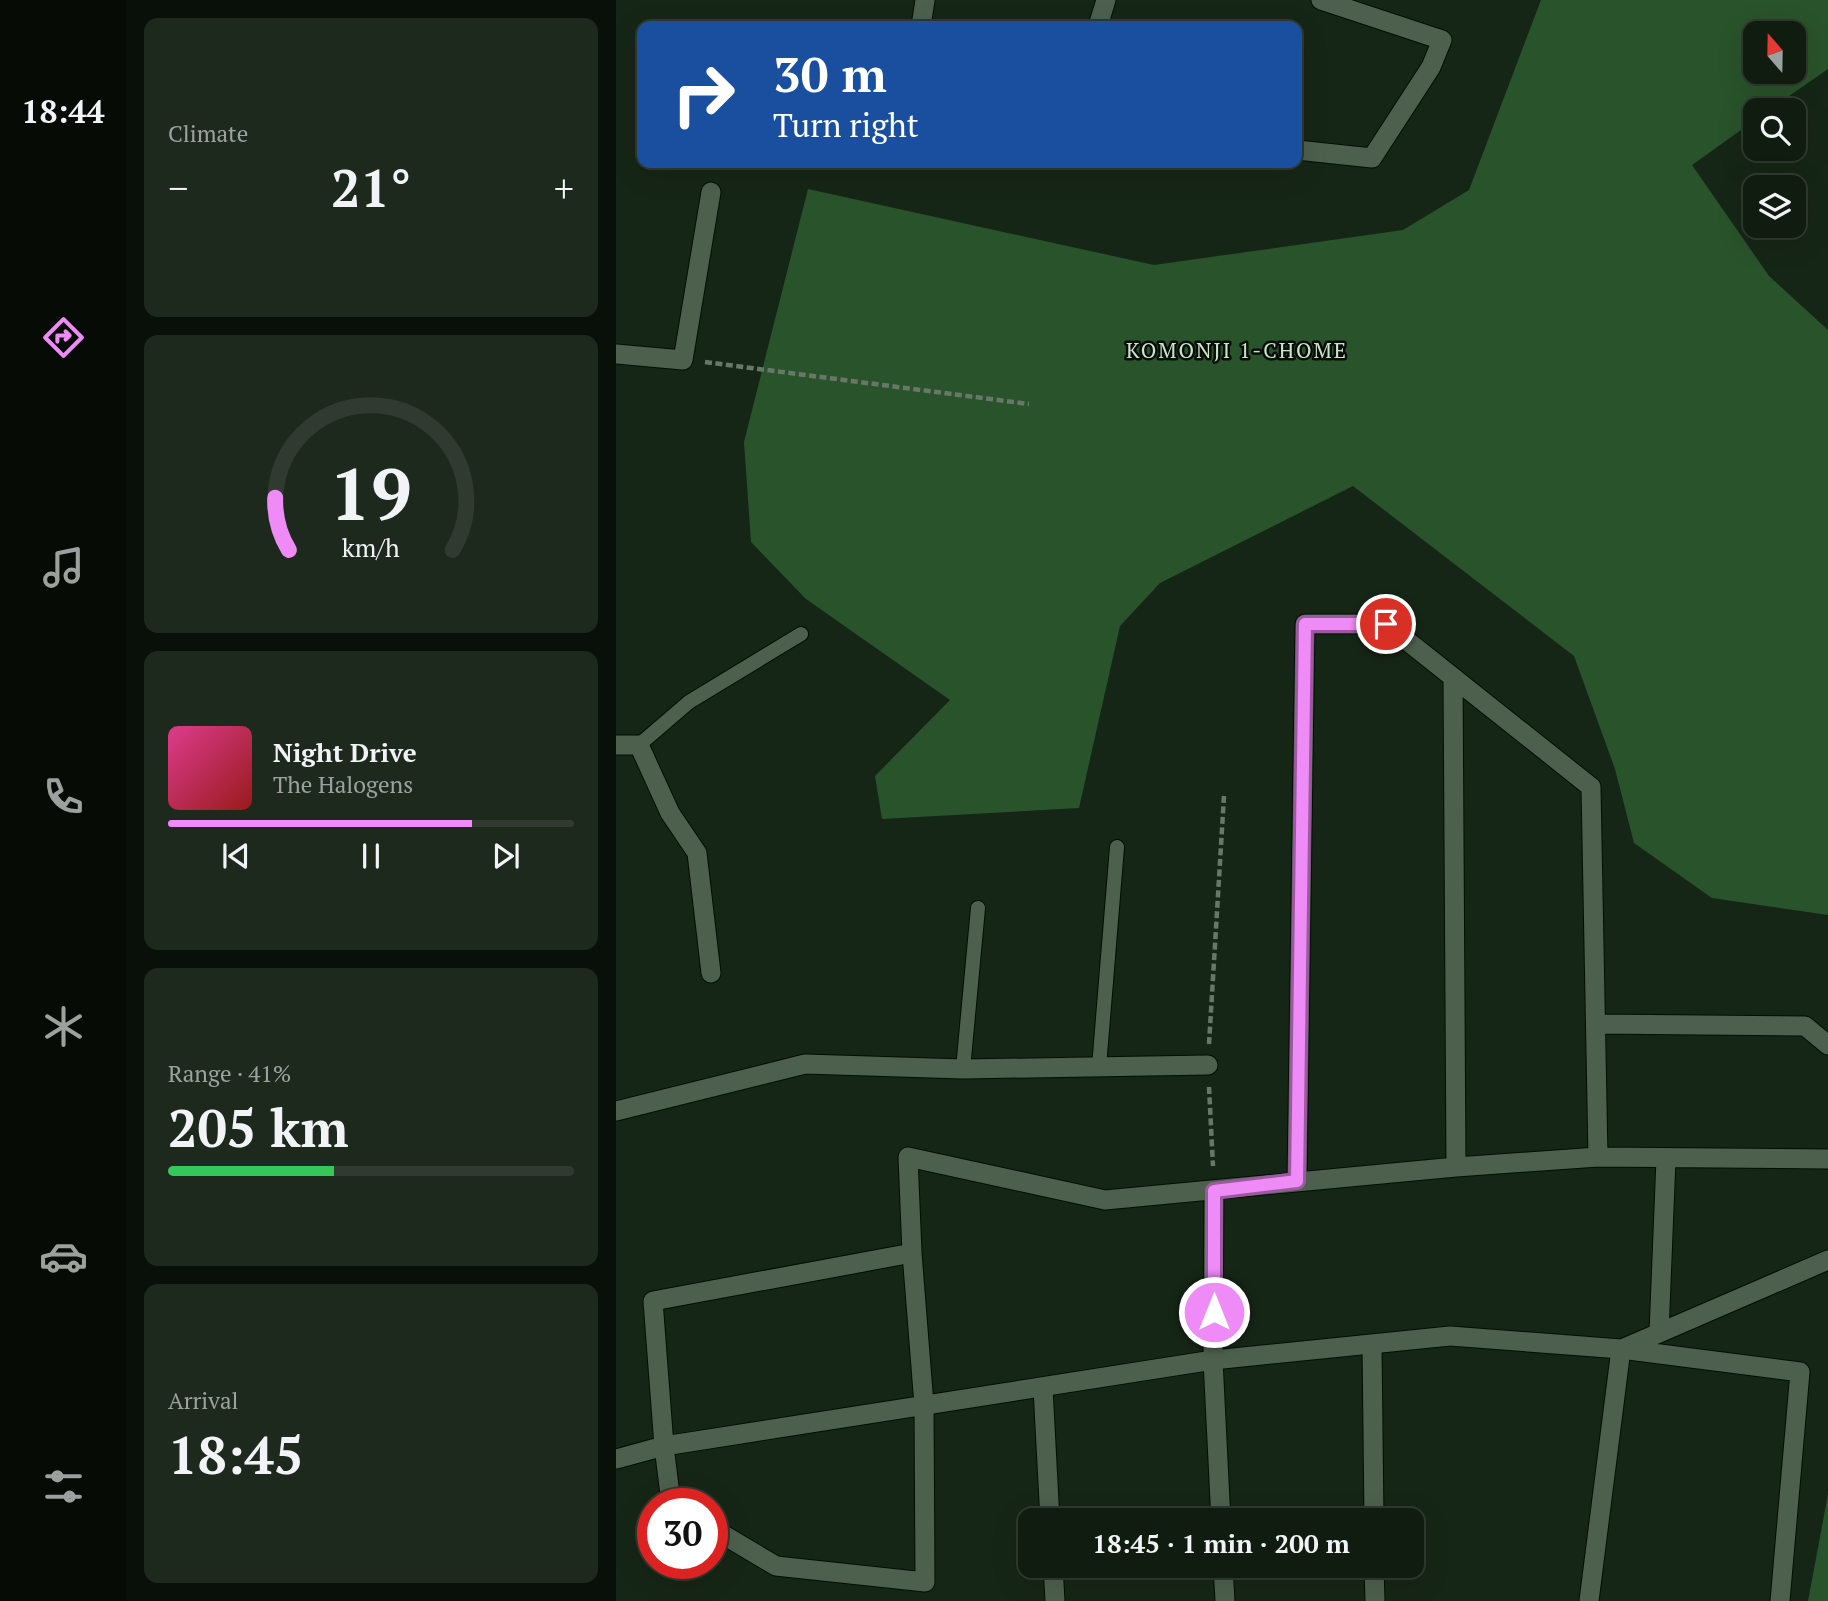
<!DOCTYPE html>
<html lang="en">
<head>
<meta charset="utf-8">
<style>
	body { margin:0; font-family:"PT Serif",serif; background:#1e291e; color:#f1f3f6; height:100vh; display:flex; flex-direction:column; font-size:26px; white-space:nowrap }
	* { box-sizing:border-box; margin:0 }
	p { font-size:23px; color:#9ca19f }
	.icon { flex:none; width:38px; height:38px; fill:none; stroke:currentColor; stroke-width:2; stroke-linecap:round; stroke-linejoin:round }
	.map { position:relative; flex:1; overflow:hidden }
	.panel { display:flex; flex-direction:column; gap:18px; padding:18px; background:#090f09; width:490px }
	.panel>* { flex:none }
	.banner { position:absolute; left:21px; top:21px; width:665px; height:147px; border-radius:14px; box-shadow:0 7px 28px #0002,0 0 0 2px #303a30; background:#1a4fa0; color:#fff; overflow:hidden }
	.needle { width:46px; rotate:340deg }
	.controls { position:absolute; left:1127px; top:21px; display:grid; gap:14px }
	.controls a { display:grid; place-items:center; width:63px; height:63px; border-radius:14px; background:#101c10; box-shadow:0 7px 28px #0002,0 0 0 2px #303a30; font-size:35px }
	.speed { position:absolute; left:21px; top:1488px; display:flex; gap:14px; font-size:35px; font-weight:700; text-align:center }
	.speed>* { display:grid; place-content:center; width:91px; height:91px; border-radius:50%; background:#101c10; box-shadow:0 7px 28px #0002,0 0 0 2px #303a30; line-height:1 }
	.speed .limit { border:10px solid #d22; background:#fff; color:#111 }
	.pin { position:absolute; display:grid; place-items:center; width:60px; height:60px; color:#fff; margin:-30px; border:4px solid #fff; border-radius:50%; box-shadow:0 2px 7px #0007 }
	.me { position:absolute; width:77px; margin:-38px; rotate:0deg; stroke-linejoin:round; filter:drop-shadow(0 0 5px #0008) }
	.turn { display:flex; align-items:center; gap:24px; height:147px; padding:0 21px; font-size:32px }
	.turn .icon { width:91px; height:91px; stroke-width:2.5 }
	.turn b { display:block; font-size:49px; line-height:60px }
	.big { font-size:52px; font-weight:600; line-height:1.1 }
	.panel .tile { flex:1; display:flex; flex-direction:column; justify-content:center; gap:10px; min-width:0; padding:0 24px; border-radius:14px; background:#1e291e }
	.panel .dial { align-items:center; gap:0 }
	.dial svg { height:182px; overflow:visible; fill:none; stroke:#303a30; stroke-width:7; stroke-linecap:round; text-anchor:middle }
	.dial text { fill:#f1f3f6; stroke:none }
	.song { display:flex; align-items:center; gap:21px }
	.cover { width:84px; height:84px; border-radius:10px; background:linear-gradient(135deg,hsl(330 70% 55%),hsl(0 70% 35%)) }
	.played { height:7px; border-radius:4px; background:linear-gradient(90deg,#ef8bf6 75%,#303a30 75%) }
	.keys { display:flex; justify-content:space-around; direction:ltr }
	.heat { display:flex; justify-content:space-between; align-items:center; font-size:38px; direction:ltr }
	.charge { height:10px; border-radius:5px; background:linear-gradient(90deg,#34c759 41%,#303a30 0) }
	.trip { position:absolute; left:402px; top:1508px; width:406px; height:70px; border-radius:14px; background:#101c10; box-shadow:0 7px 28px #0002,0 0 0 2px #303a30; font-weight:600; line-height:70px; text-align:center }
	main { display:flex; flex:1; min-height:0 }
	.menu { display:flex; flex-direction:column; width:126px; justify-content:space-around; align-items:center; background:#060b06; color:#9ca19f }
	.menu .icon { width:49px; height:49px }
	.menu .selected { color:#ef8bf6 }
	.menu b { font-size:32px; color:#f1f3f6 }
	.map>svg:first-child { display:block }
</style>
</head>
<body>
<main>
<nav class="menu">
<b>18:44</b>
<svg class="icon selected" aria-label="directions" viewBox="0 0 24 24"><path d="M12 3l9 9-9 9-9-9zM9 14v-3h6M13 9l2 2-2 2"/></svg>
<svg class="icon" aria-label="music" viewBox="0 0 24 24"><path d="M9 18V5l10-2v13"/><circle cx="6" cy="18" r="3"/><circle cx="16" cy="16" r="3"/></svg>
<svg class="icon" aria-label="phone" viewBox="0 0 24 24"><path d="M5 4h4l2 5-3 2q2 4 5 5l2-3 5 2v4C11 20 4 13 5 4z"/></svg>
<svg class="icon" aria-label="climate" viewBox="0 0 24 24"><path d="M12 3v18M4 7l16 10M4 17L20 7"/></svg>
<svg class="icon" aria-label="car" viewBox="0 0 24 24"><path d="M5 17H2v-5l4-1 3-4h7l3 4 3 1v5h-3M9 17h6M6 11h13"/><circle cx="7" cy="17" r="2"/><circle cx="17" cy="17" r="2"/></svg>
<svg class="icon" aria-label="filters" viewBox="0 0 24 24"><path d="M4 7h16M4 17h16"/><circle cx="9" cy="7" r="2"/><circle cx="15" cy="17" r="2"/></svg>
</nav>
<section class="panel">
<div class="tile"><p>Climate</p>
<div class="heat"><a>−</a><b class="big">21°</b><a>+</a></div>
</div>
<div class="tile dial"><svg viewBox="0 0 100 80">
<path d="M14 69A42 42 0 1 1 86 69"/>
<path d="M14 69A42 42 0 0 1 8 46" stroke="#ef8bf6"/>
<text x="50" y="56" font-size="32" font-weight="700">19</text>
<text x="50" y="72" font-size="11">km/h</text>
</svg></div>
<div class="tile">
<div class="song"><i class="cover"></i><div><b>Night Drive</b><p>The Halogens</p></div></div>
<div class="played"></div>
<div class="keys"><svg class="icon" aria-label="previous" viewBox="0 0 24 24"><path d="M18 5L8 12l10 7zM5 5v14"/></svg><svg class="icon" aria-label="pause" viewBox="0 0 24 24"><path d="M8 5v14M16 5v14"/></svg><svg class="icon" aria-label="next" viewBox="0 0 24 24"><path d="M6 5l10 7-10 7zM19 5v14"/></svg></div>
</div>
<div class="tile"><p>Range · 41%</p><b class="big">205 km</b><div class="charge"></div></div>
<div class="tile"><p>Arrival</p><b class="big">18:45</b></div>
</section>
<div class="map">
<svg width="1212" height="1601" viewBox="0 0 1212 1601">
	<rect width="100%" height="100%" fill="#162616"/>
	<!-- green -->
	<path fill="#29532b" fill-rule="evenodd" d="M 925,0 L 1212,0 L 1212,69 L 1153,110 L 1139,110 L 1139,120 L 1076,165 L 1153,276 L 1212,330 L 1212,915 L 1096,898 L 1018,843 L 999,769 L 958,656 L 737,486 L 544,583 L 504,626 L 463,808 L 266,819 L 259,776 L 334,700 L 190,599 L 135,542 L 128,442 L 192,189 L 538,265 L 787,230 L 853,190 ZM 1139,33 L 1178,33 L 1178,72 L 1139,72 Z
		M 1212,1494 L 1212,1601 L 1192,1601 Z"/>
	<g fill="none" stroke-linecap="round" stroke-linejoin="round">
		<defs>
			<path id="service" d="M 23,745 L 73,702 L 185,634
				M 483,1067 L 501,847
				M 347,1069 L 362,908"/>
			<path id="minor" d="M 305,26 L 309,0
				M 482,26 L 490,0
				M 681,150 L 756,158 L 815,67 L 826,40 L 705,0
				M 0,354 L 67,360 L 95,192
				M 837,677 L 840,1167
				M 0,745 L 23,745 L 54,813 L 81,853 L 95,973
				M 980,1024 L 1189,1026 L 1212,1045
				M 0,1111 L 189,1064 L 347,1069 L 592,1065
				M 681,1181 L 689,624 L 770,624 L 975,787 L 982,1157
				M 598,1191 L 597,1360 L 605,1521
				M 1043,1333 L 1050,1159
				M 756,1344 L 758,1521
				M 1006,1349 L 1212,1260
				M 427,1388 L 434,1521
				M 0,1459 L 48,1446 L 597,1360 L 834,1336 L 1005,1349 L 1184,1372 L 1164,1601
				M 55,1503 L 48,1446 L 37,1301 L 296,1253
				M 96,1528 L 160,1566 L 309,1582 L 308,1405 L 296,1253 L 292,1157 L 489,1200 L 840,1167 L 982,1157 L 1212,1159
				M 437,1566 L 439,1601
				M 607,1566 L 609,1601
				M 758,1566 L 759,1601
				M 973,1601 L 1005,1349"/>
		</defs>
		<!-- service casing -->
		<use href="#service" stroke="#020f03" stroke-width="16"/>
		<!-- minor casing -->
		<use href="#minor" stroke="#020f03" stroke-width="21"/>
		<!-- path -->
		<path stroke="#697769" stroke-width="4.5" stroke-dasharray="7 3.5" stroke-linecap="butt" d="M 89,362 L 413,404
			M 593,1044 L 608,796
			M 593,1087 L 597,1166"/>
		<!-- service -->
		<use href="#service" stroke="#4d604d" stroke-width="14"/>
		<!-- minor -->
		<use href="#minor" stroke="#4d604d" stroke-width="19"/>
	</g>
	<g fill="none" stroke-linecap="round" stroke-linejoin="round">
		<defs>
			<path id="route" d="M 598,1312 L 598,1191 L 681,1181 L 689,624 L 770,624"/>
		</defs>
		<!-- route casing -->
		<use href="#route" stroke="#9b5aa0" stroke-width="18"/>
		<!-- route -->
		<use href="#route" stroke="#ef8bf6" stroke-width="12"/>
	</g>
	<g text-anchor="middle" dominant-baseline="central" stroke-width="5" stroke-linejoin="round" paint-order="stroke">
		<!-- neighbourhood labels -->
		<g font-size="21" letter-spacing="2" fill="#cde3cd" stroke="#060d06">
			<text x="621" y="350">KOMONJI 1-CHOME</text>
		</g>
	</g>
</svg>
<div class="controls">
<a><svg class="needle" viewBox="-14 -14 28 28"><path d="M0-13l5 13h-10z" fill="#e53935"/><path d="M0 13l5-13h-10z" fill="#9ca19f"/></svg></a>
<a><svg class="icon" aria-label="search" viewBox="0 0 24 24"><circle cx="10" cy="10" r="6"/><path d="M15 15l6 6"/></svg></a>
<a><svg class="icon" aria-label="layers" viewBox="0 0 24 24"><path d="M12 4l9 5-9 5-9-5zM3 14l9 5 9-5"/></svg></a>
</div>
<div class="speed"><div class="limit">30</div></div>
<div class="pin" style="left:770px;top:624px;background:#d93025"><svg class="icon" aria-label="arrive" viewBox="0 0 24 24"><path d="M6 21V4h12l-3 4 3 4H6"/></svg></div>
<svg class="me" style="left:598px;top:1312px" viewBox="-20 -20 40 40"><circle r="17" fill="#ef8bf6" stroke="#fff" stroke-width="3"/><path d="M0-11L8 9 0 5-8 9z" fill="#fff"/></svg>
<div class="trip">18:45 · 1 min · 200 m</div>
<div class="banner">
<div class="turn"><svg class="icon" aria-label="right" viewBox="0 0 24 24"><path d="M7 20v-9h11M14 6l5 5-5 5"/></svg><div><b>30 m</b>Turn right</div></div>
</div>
</div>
</main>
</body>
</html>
